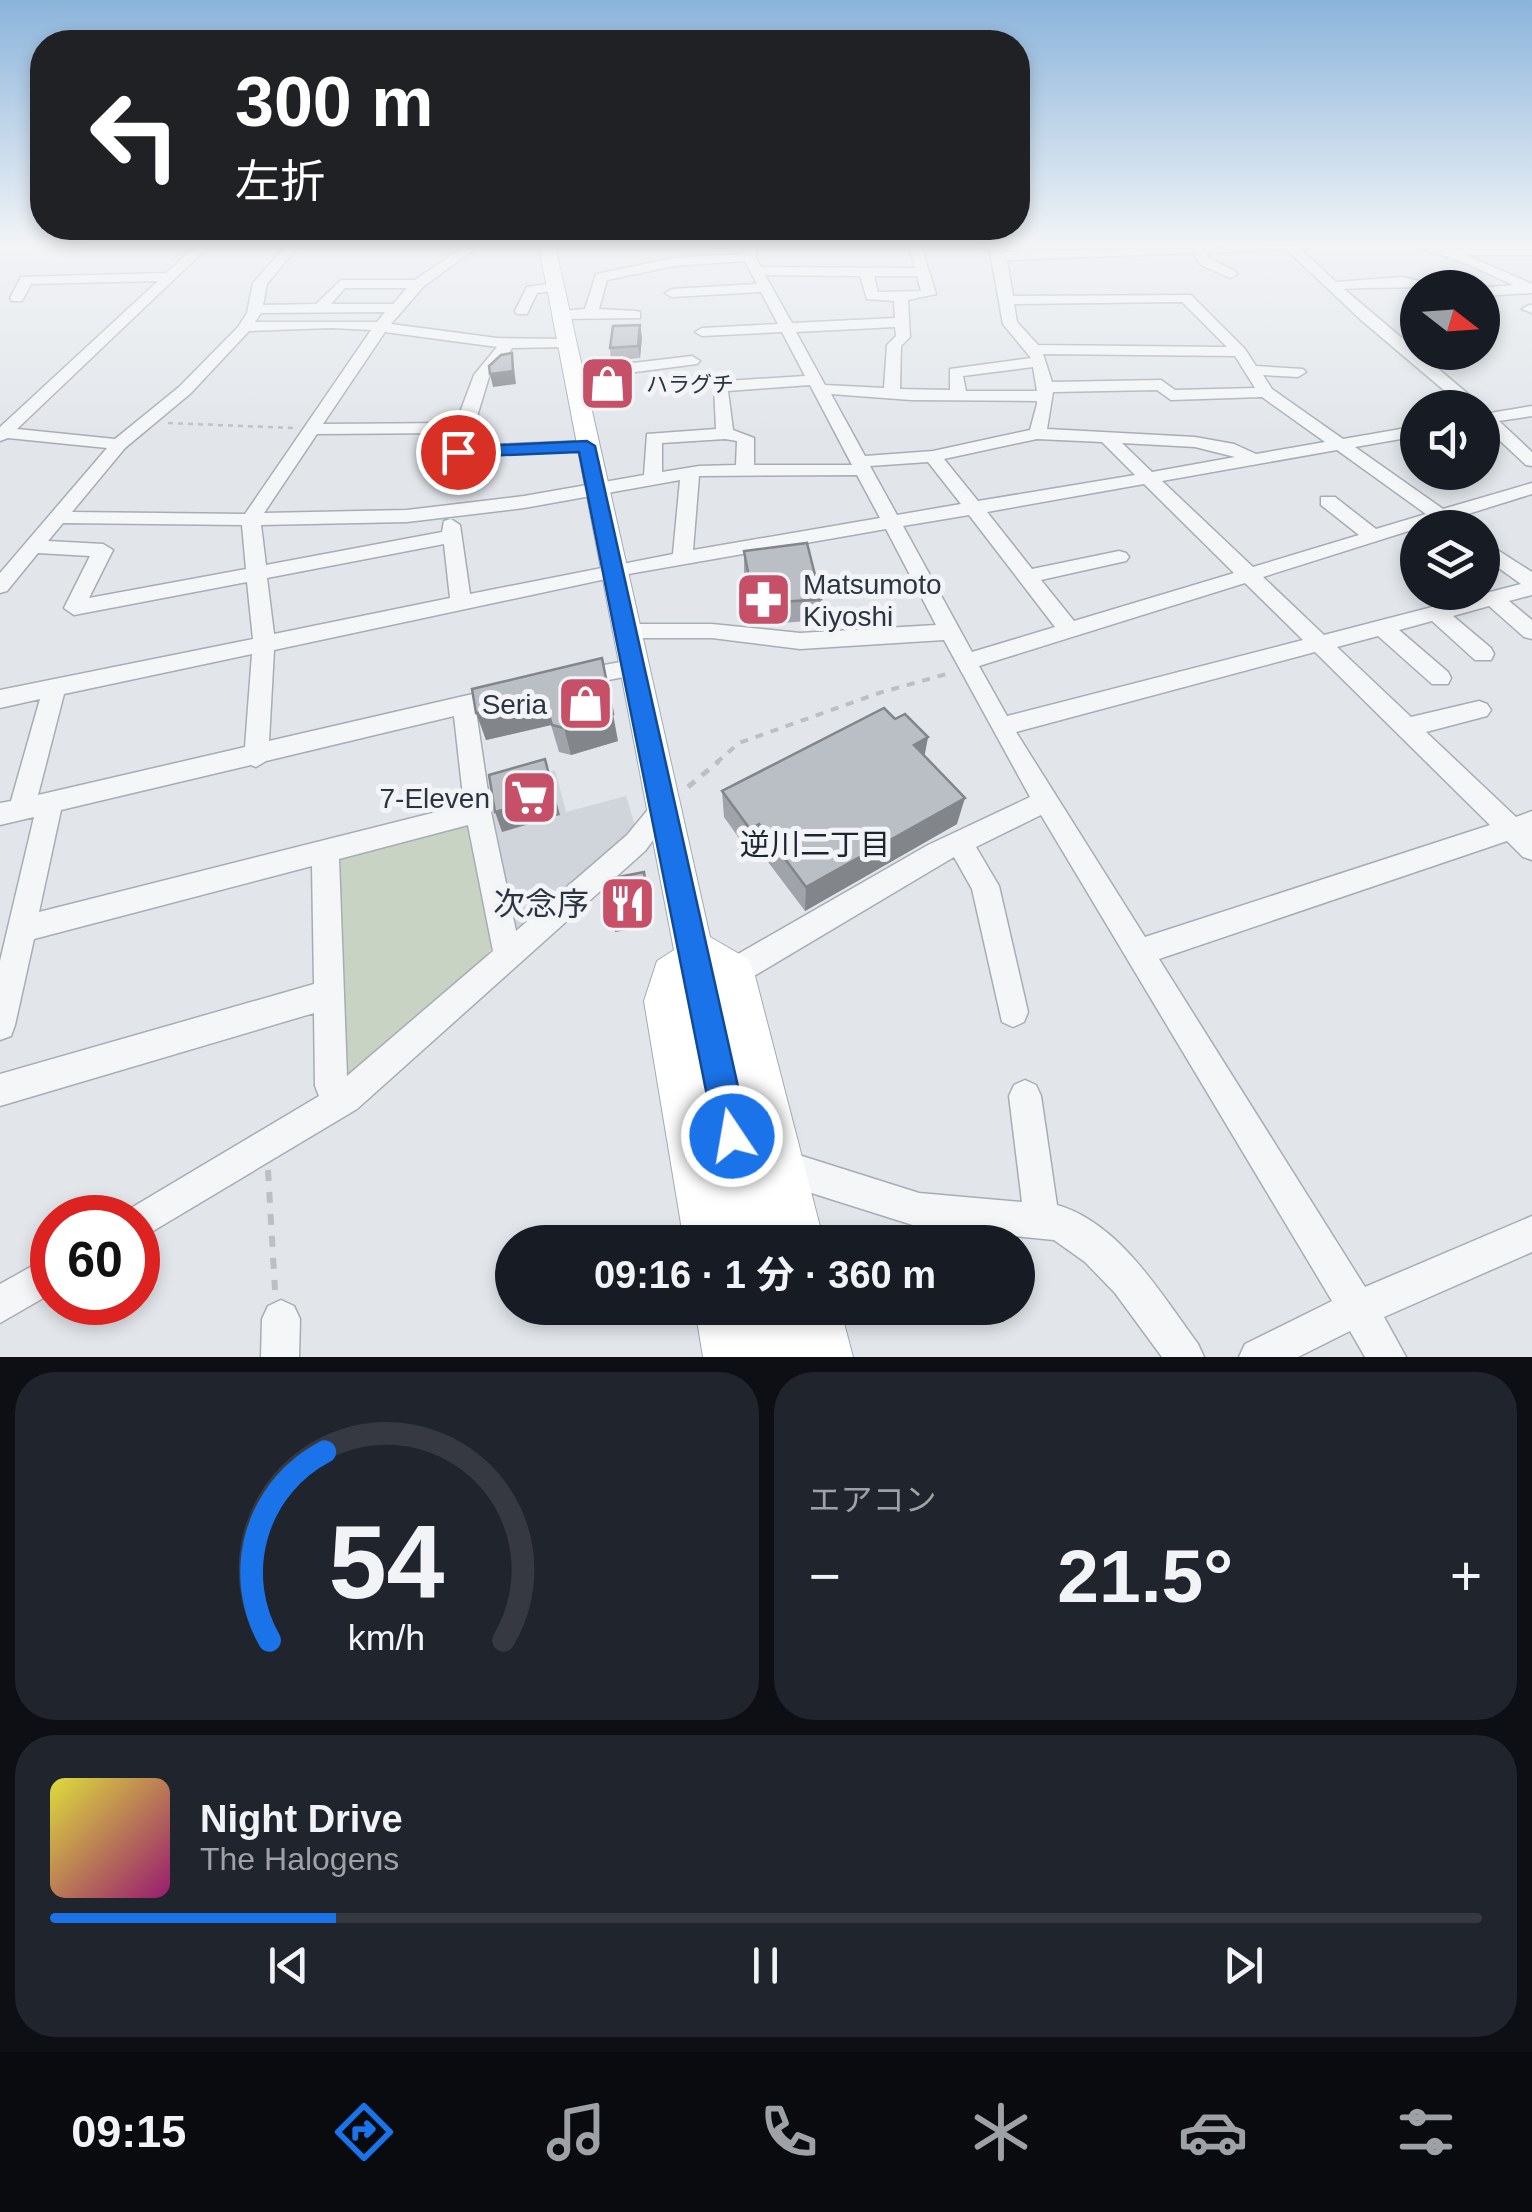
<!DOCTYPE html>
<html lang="ja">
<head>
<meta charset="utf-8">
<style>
	body { margin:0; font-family:Helvetica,"Noto Sans JP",sans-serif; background:#20242c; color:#f1f3f6; height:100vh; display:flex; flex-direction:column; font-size:38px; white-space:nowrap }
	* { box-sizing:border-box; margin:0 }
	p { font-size:32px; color:#9ea1a6 }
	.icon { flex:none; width:55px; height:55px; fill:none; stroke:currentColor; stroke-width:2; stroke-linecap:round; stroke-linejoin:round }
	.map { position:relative; height:1357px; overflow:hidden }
	.details { display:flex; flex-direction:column; gap:15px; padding:15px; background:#0d0f14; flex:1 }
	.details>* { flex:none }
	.guide { position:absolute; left:30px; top:30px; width:1000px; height:210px; border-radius:40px; box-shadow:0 5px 15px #0003; background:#202124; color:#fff; overflow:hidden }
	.needle { width:65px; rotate:107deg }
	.tools { position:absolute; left:1400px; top:270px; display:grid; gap:20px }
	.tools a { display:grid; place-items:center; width:100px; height:100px; border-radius:50%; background:#171b24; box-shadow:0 5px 15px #0003; font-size:50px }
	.speed { position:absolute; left:30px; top:1195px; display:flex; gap:20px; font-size:50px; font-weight:700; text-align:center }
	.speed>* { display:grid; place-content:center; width:130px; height:130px; border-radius:50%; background:#171b24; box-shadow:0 5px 15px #0003; line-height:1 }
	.speed .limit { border:15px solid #d22; background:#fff; color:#111 }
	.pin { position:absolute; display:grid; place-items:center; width:85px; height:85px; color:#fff; margin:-42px; border:5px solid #fff; border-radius:50%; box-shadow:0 2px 10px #0007 }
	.me { position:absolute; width:110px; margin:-55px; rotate:348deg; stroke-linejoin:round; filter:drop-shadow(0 0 8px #0008) }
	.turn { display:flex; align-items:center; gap:35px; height:210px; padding:0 40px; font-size:45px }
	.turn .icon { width:130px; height:130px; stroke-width:2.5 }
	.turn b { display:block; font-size:70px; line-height:85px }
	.big { font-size:75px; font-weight:700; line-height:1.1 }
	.details .tile { flex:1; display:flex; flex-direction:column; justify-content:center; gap:15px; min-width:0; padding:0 35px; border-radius:40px; background:#20242c }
	.details .dial { align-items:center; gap:0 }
	.dial svg { height:260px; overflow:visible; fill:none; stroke:#363941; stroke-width:7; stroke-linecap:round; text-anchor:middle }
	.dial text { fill:#f1f3f6; stroke:none }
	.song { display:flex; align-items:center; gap:30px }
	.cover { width:120px; height:120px; border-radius:15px; background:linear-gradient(135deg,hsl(60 70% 55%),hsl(320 70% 35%)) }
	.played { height:10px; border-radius:5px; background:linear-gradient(90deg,#1a73e8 20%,#363941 20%) }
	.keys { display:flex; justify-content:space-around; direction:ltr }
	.heat { display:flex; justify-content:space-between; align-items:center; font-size:55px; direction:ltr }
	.details .tiles { flex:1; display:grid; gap:15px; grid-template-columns:1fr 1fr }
	.tile:last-child { grid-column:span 2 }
	.trip { position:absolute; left:495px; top:1225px; width:540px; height:100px; border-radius:50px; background:#171b24; box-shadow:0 5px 15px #0003; font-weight:700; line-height:100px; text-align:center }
	.tabs { display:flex; height:160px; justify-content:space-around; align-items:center; background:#090b0e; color:#9ea1a6 }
	.tabs .icon { width:70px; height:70px }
	.tabs .current { color:#1a73e8 }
	.tabs b { font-size:45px; color:#f1f3f6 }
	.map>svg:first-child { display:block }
</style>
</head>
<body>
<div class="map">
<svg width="1532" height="1357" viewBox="0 0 1532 1357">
	<rect width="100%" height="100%" fill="#e2e6ea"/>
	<!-- built -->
	<path fill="#d0d5db" d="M 555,770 L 566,812 L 626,796 L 636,829 L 522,935 L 511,931 L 489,788 Z"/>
	<!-- green -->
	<path fill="#c9d3c4" d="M 466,824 L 475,827 L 493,945 L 483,962 L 352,1074 L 340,1070 L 334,865 L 346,856 Z"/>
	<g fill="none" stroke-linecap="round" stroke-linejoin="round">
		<defs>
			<path id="minor" d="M 196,246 L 209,246 L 17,429 L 115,439 L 179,387 L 238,327 L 247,313 L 253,283 L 286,246 L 298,246 L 267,284 L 263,305 L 316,304 L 341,280 L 415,280 L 464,246 L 478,246 L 423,287 L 391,324 L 497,338 L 567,339 L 574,343 L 567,347 L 512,348 L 504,362 L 489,377 L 468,446 L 587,441 L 596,446 L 593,450 L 458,457 L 449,452 L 454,433 L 317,434 L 264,513 L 407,510 L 524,496 L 644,475 L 647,434 L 716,429 L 714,386 L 726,381 L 805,376 L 782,332 L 702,336 L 695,332 L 702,328 L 778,324 L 761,292 L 672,297 L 665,293 L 672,289 L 757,284 L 745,261 L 674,266 L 607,280 L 599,309 L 635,311 L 640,312 L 640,318 L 561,319 L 554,315 L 561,311 L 585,309 L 596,274 L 674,258 L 743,254 L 745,246 L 757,246 L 755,257 L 761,267 L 915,268 L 909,246 L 921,246 L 936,294 L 908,300 L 910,337 L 901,346 L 900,389 L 950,390 L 950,369 L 1031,358 L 1003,324 L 989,246 L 1001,246 L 1004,252 L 1297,246 L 1336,282 L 1402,277 L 1420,281 L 1420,287 C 1395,288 1370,287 1344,289 L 1481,405 L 1483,408 L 1482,409 L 1465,408 L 1361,320 L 1286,249 L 1206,253 L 1211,259 L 1235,271 L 1237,274 L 1230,278 L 1201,265 L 1193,253 L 1007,260 L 1013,296 L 1191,295 L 1245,349 L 1256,366 L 1303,369 L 1306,372 L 1298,377 L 1263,375 L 1272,389 L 1343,439 L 1418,426 L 1418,436 L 1355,447 L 1443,509 L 1532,483 L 1532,494 L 1455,518 L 1466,528 L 1444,528 L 1438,523 L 1418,528 L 1263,577 L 1324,635 L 1521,584 L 1482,556 L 1482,540 L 1532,572 L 1532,595 L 1509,601 L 1532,620 L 1532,639 L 1524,637 L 1489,606 L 1453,616 L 1491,648 L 1494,654 L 1491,660 L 1475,660 L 1432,621 L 1399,630 L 1448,672 L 1451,678 L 1448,684 L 1432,684 L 1378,636 L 1337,647 L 1411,717 L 1479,701 L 1487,704 L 1491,710 L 1487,716 L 1426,732 L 1516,817 L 1532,811 L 1532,860 L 1523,857 L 1507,841 L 1159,959 L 1365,1287 L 1532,1216 L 1532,1252 L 1384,1317 L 1406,1357 L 1365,1357 L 1350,1331 L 1298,1357 L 1239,1357 L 1245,1344 L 1332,1301 L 1041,815 L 976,847 L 999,886 L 1028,1012 L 1024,1022 L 1013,1027 L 1002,1022 L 972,889 L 954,857 L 744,982 L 734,986 L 724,982 L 719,972 L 724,962 L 928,845 L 1030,797 L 944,640 L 800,649 L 712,638 L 628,638 L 617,631 L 628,624 L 712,624 L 800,633 L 936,625 L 886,529 L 634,573 L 274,650 L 269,741 L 503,687 L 511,690 L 514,696 L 511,702 L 476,711 L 491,812 L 516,931 L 627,835 L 655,801 L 664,797 L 673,801 L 677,808 L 645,851 L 357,1109 L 138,1240 L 138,1218 L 123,1218 L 126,1211 L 319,1096 L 315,1086 L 314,1013 L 0,1106 L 0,1074 L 314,984 L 312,866 L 34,939 L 15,1025 L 11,1036 L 0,1040 L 0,961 L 34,817 L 0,825 L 0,803 L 11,801 L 40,699 L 0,708 L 0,690 L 253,639 L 247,582 L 74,615 L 64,608 L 90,556 L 38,553 L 7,591 L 0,593 L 0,573 L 107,448 L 8,438 L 0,441 L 0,427 L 158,281 L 31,284 L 22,301 L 12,301 L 10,298 L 21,277 L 166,273 ZM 765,275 L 860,276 L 867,299 L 894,301 L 895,318 L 792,323 ZM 874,276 L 917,276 L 921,291 L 878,292 ZM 345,288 L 407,288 L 393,304 L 331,304 ZM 1182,302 L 1227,347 L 1038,345 L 1017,322 L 1014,304 ZM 385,312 L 377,322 L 255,322 L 261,313 ZM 895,327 L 896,336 L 887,345 L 884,388 L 825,385 L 796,332 ZM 332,328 L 371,330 L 245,514 L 72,512 L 125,448 L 191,393 L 249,331 ZM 385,332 L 497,347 L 474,375 L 456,423 L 323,424 ZM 1043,354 L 1235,356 L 1255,388 L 1175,390 L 1161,380 L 1052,382 ZM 1033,367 L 1037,391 L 966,391 L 963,376 ZM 810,385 L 852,465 L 754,465 L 754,438 L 733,430 L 728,391 ZM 1157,390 L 1171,400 L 1262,397 L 1325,442 L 1256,454 L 1234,444 L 1195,437 L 1047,429 L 1053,392 ZM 831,394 L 911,400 L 1037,401 L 1037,404 L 1030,430 L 933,451 L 865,456 ZM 725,439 L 737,441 L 736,465 L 699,466 L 662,472 L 662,443 ZM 1037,439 L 1102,442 L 1135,475 L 978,501 L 944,459 ZM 1122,443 L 1195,447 L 1235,457 L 1152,472 ZM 1337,450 L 1426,514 L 1376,529 L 1335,497 L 1321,497 L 1321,505 L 1359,535 L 1253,567 L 1162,481 ZM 928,462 L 961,504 L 897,515 L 870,466 ZM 857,475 L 880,518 L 693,550 L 699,476 ZM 680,480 L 673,554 L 470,594 L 460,525 L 451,519 L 444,521 L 442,532 L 266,565 L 261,525 L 407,522 L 524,508 ZM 1144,484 L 1234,573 L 1074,621 L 1041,580 L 1126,561 L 1129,557 L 1126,553 L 1119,551 L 1032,569 L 987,512 ZM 969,515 L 1055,627 L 972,652 L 903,526 ZM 63,523 L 242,525 L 246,569 L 89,598 L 113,550 L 103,544 L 48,541 ZM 444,544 L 450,598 L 274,634 L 267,578 ZM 1245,583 L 1303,640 L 1007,716 L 979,666 ZM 1315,652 L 1490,825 L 1145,937 L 1016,732 ZM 252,654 L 245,747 L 38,795 L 64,694 ZM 454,716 L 464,805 L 39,912 L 61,810 L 251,765 L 256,767 L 266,761 ZM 468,825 L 493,951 L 347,1076 L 339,859 Z
				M 1415,246 L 1447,249 L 1532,247 L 1532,255 L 1466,255 L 1532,284 L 1532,293 L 1482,296 L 1482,288 L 1513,285 L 1465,263 Z
				M 555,283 L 560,284 L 560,290 L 537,293 L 527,314 L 517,314 L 515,311 L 527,287 Z
				M 1529,305 L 1532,305 L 1532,313 L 1522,309 Z
				M 692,356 L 700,361 L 697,364 L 574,380 L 566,375 L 574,370 Z
				M 1532,406 L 1532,416 L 1499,421 L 1532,452 L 1532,466 L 1526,465 L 1482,424 L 1482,409 L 1490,413 Z
				M 636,659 L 647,667 L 644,673 L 578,686 L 567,678 L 578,670 Z
				M 1025,1080 L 1036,1085 L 1041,1096 L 1057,1205 C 1120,1223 1161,1294 1198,1344 L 1204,1357 L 1162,1357 L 1115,1293 L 1085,1262 L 1054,1240 L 919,1227 L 783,1184 L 771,1179 L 766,1167 L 771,1155 L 783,1150 L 919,1193 L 1022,1202 L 1009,1096 L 1014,1085 Z
				M 52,1255 L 52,1293 L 0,1323 L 0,1284 Z
				M 281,1300 L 294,1306 L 300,1319 L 299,1357 L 261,1357 L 262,1319 L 268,1306 Z"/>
			<path id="major" d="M 539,246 L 555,246 L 710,937 L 748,959 L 754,972 L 824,1242 L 684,1242 L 644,1001 L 657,961 L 674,950 Z
				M 695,1308 L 840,1308 L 853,1357 L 703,1357 Z"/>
		</defs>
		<!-- minor casing -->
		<use href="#minor" stroke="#a7adb4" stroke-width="3"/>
		<!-- major casing -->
		<use href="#major" stroke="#a2abb5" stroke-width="2"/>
		<!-- path-far3 -->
		<path stroke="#bcc0c5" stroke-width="2.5" stroke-dasharray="5 5" stroke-linecap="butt" d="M 168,423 L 293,428"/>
		<!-- path-far2 -->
		<path stroke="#bcc0c5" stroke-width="4" stroke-dasharray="8 8" stroke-linecap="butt" d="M 716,763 L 739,743 L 879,693 L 950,673"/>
		<!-- path-far1 -->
		<path stroke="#bcc0c5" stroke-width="5" stroke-dasharray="9 9" stroke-linecap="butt" d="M 688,787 L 719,761"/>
		<!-- path -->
		<path stroke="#bcc0c5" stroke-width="6" stroke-dasharray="11 11" stroke-linecap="butt" d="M 268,1170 L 275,1290"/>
		<!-- minor -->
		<use href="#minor" fill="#f5f6f8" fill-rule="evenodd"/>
		<!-- major -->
		<use href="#major" fill="#fff" fill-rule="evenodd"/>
	</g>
	<!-- wall -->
	<path fill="#a0a4aa" d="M 642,337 L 640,358 L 611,361 L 610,348 Z
		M 744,551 L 821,599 L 820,620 L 754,625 L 744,571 Z
		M 472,689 L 618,741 L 571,755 L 559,752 L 551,725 L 486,740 Z
		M 895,719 L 928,737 L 924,756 L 957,824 L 805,911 L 759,850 L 751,855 L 724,817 L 722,791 Z"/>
	<!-- shaded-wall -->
	<path fill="#82868b" d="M 640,325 L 642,337 L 640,358 L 638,346 Z
		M 512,353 L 516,384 L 493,387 L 490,374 Z
		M 544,698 L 551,725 L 486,740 L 476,713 Z
		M 613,714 L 618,741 L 571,755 L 564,728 Z
		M 928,737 L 923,764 L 914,745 Z
		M 545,759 L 560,815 L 502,832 L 495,812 Z
		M 965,798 L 957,824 L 805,911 L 806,887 Z
		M 759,824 L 759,850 L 751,855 L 750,829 Z
		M 646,885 L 652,926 L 615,932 L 612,920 Z"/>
	<!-- building -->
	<path fill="#babfc6" stroke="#82868b" stroke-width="2.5" d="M 640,325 L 638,346 L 610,348 L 613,326 Z
		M 512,353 L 513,371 L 490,374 L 489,366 L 501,355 Z
		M 807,543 L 821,599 L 754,604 L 744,551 Z
		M 602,658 L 613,714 L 564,728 L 552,725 L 544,698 L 476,713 L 472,689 Z
		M 884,708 L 895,719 L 905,714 L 928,737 L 914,745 L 965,798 L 806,887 L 759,824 L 750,829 L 722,791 Z
		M 545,759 L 554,795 L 495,812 L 489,775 Z
		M 644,872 L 649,913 L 612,920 L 608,879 Z"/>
	<!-- sky -->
	<linearGradient id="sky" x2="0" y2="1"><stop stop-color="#8bb4db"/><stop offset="0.56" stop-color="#f2f4f6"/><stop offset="1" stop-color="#f2f4f6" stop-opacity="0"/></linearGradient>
	<rect width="1532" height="436" fill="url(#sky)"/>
	<!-- route -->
	<path fill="#1a73e8" stroke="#114b97" stroke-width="2.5" d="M 587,441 L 595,446 L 749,1136 L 744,1148 L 732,1152 L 720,1148 L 715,1136 L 579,452 L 458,457 L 450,452 L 458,447 Z"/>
	<!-- icons -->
	<defs>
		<symbol id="shop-square" viewBox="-11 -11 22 22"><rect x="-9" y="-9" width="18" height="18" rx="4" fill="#c65068" stroke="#f2f4f7"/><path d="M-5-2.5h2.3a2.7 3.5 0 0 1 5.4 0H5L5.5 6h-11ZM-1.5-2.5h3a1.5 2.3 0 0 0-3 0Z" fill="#fff"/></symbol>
		<symbol id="pharmacy-square" viewBox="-11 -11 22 22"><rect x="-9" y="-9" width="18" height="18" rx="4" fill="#c65068" stroke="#f2f4f7"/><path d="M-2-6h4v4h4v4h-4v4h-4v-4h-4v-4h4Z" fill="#fff"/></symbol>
		<symbol id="supermarket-square" viewBox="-11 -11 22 22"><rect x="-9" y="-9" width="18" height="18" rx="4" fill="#c65068" stroke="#f2f4f7"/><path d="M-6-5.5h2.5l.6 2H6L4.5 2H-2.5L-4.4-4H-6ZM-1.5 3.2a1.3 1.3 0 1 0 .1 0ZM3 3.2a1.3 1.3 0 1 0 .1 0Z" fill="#fff"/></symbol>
		<symbol id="restaurant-square" viewBox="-11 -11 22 22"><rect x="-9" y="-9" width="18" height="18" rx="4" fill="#c65068" stroke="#f2f4f7"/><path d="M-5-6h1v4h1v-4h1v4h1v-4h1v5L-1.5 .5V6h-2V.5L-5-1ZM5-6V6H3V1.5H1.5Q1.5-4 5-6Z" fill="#fff"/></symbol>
	</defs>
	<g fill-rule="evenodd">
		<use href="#shop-square" x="576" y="352" width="63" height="63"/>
		<use href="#pharmacy-square" x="732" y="568" width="63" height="63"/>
		<use href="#shop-square" x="554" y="672" width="63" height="63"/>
		<use href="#supermarket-square" x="498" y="766" width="63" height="63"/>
		<use href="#restaurant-square" x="596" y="872" width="63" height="63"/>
	</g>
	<g text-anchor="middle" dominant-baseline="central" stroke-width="10" stroke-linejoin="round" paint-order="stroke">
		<!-- far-poi labels -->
		<g font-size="22" fill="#2b3441" stroke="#f2f4f7" text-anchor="start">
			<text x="646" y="384">ハラグチ</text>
		</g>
		<!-- poi labels -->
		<g font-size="28" fill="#2b3441" stroke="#f2f4f7" text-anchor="end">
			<text x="803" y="584" text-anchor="start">Matsumoto<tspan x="803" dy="32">Kiyoshi</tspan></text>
			<text x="547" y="704">Seria</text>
			<text x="490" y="798">7-Eleven</text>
		</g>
		<!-- neighbourhood labels -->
		<g font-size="30" fill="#1d2531" stroke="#f2f4f7">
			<text x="815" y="844">逆川二丁目</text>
		</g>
		<!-- near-poi labels -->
		<g font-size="32" fill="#2b3441" stroke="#f2f4f7" text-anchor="end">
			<text x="589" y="904">次念序</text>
		</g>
	</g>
</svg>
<div class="tools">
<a><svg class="needle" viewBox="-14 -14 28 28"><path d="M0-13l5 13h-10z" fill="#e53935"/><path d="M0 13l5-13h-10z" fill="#9ea1a6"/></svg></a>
<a><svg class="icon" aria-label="sound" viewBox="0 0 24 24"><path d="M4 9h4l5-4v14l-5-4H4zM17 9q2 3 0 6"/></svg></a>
<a><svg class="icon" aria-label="layers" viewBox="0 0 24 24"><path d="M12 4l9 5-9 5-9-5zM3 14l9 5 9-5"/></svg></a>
</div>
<div class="speed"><div class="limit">60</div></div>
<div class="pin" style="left:458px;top:452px;background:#d93025"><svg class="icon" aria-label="arrive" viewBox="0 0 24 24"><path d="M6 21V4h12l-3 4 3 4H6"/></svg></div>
<svg class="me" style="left:732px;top:1136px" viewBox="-20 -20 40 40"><circle r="17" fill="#1a73e8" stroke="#fff" stroke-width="3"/><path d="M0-11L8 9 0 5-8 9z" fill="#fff"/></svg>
<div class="trip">09:16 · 1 分 · 360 m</div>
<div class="guide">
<div class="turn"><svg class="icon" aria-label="left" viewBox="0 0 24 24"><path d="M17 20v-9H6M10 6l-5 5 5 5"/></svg><div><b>300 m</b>左折</div></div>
</div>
</div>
<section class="details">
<div class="tiles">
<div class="tile dial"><svg viewBox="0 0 100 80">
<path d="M14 69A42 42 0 1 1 86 69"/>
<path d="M14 69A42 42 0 0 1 31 11" stroke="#1a73e8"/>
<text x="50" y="56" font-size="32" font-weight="700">54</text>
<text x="50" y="72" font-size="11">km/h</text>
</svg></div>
<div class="tile"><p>エアコン</p>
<div class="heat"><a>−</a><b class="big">21.5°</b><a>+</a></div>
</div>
<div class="tile">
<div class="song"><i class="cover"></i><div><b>Night Drive</b><p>The Halogens</p></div></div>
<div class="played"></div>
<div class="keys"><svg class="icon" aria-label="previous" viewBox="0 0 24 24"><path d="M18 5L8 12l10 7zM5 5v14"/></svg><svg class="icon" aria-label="pause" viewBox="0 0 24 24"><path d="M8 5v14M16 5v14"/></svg><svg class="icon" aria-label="next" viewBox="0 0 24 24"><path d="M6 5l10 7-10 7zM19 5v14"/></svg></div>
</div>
</div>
</section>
<nav class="tabs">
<b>09:15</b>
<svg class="icon current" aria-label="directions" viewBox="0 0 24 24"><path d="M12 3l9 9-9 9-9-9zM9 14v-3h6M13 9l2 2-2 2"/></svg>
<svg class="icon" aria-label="music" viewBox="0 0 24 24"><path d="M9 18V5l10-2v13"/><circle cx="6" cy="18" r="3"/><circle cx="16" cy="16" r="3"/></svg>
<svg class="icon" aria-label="phone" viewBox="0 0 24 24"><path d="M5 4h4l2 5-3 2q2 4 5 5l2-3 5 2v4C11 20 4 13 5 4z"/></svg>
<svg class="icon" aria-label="climate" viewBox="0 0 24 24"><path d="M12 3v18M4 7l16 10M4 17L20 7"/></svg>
<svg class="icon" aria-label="car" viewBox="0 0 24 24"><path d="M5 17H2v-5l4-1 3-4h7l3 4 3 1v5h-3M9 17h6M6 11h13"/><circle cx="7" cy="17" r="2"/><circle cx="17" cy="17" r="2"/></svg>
<svg class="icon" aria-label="filters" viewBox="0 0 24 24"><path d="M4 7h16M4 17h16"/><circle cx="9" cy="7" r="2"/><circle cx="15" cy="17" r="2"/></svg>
</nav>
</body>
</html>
